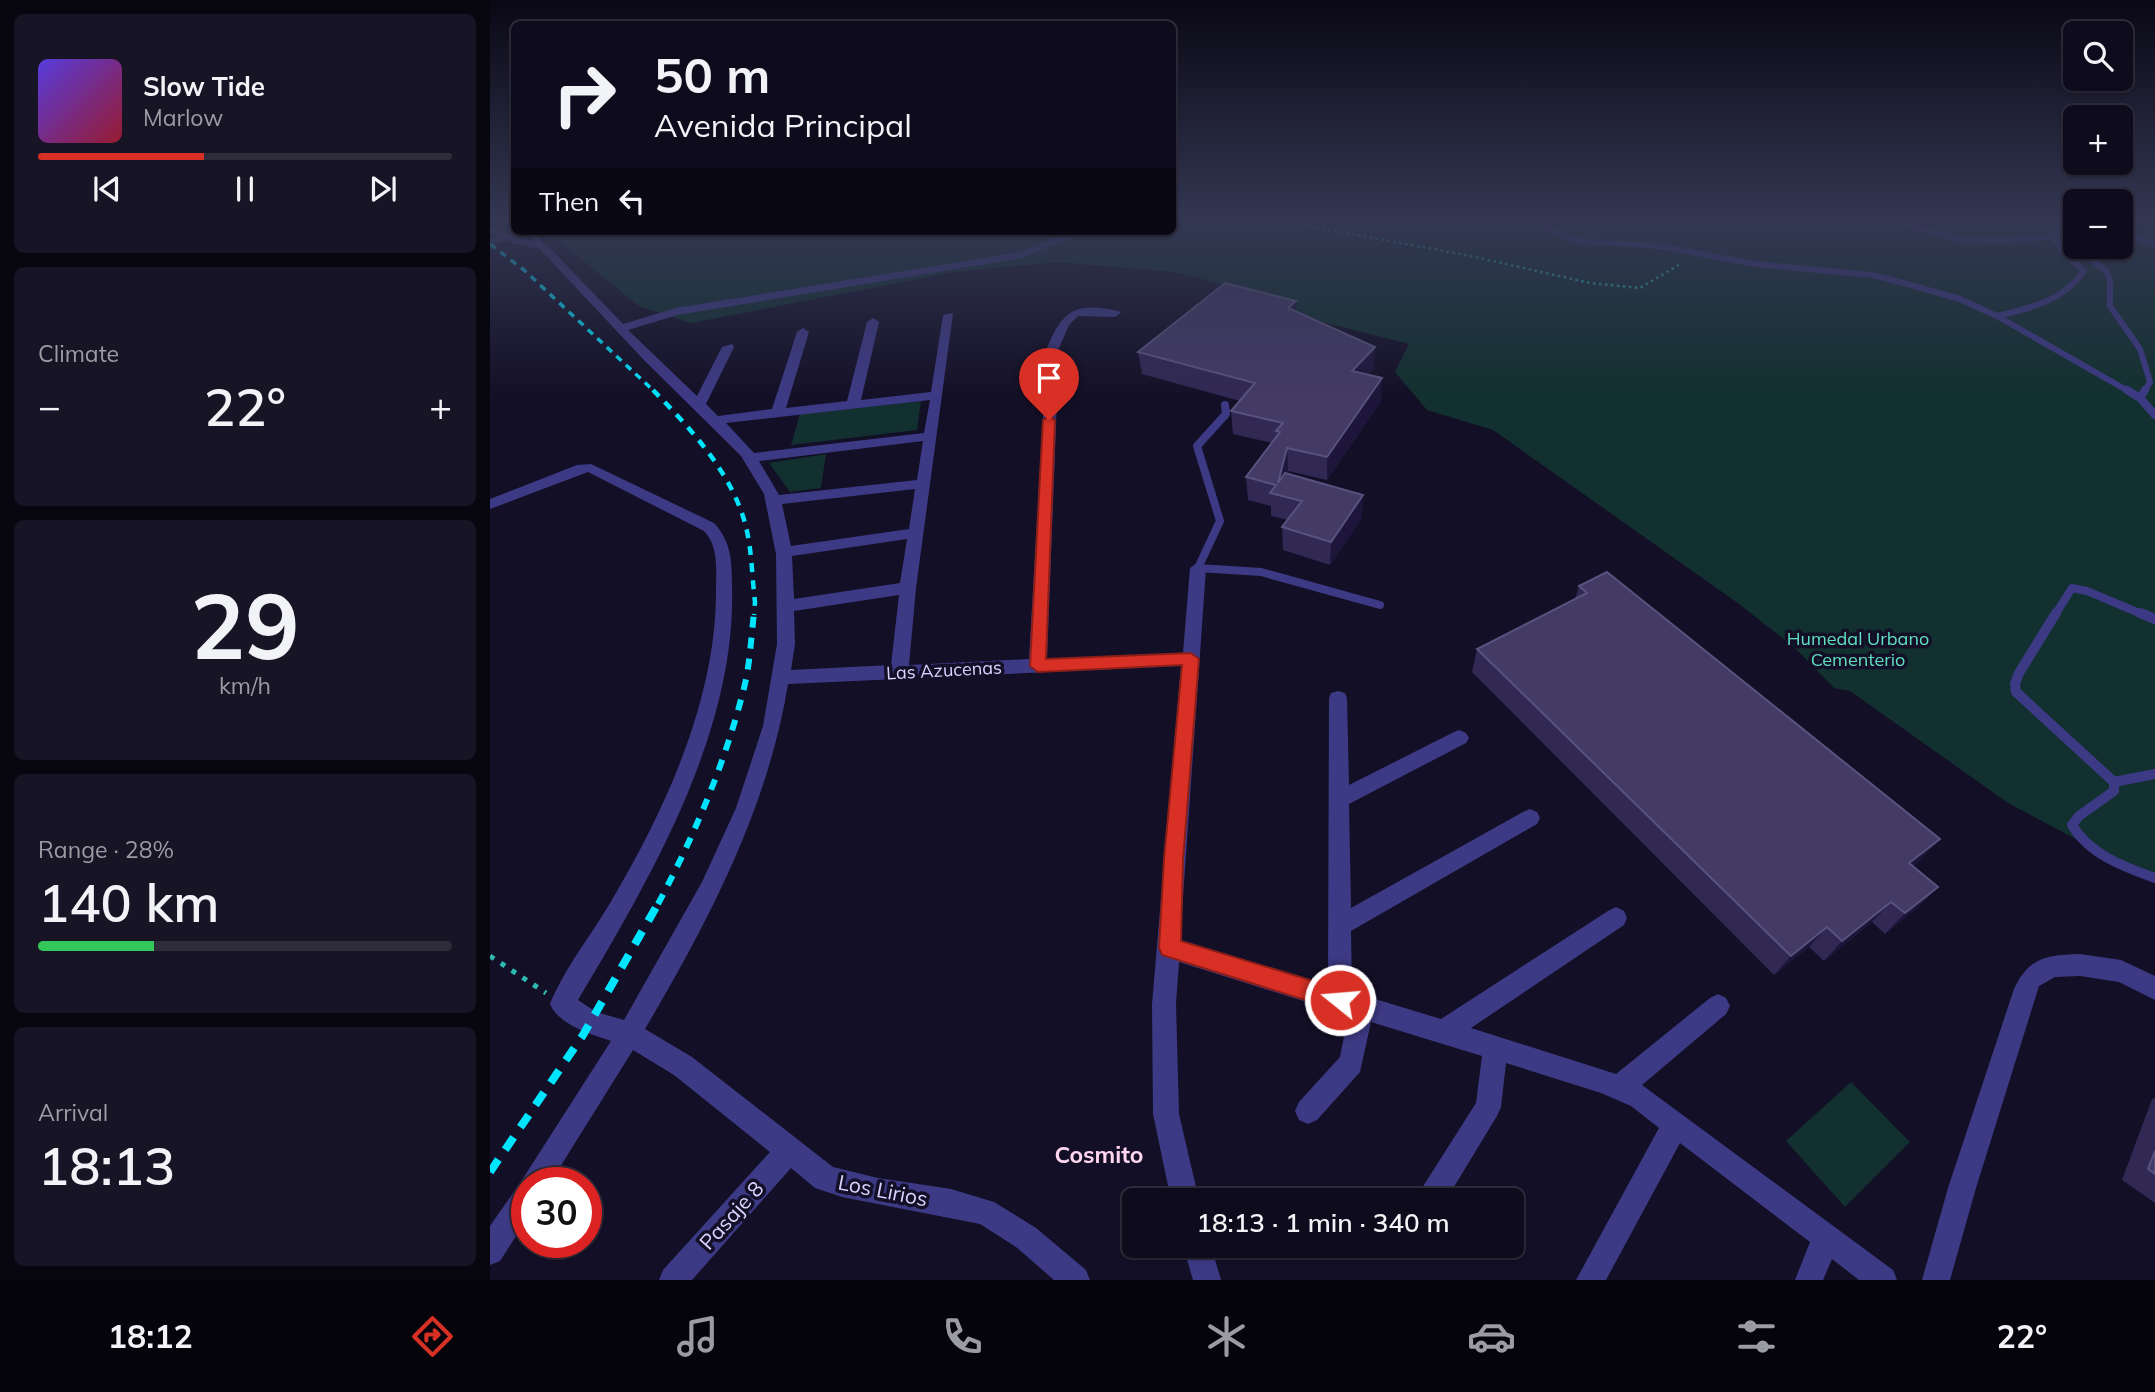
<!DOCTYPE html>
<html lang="en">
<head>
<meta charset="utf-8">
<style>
	body { margin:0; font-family:Mulish,sans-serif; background:#171425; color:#f1f3f6; height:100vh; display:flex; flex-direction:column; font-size:26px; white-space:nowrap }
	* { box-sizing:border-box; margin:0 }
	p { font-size:23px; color:#9b9ba3 }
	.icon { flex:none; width:38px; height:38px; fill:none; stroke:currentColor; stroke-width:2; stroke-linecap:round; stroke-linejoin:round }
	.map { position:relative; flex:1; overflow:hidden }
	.panel { display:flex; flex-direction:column; gap:14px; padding:14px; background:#08060f; width:490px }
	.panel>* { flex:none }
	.guide { position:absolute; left:21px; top:21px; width:665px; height:214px; border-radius:10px; box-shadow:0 2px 5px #0004,0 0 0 2px #2e2b3b; background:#0e0b1c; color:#f1f3f6; overflow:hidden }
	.fabs { position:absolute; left:1573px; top:21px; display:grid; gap:14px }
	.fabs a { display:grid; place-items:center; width:70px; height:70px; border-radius:10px; background:#0e0b1c; box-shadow:0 2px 5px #0004,0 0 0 2px #2e2b3b; font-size:35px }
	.speed { position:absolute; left:21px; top:1167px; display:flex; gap:14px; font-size:35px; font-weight:700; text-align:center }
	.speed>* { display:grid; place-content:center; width:91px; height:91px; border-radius:50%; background:#0e0b1c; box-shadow:0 2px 5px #0004,0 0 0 2px #2e2b3b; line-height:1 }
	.speed .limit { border:10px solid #d22; background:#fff; color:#111 }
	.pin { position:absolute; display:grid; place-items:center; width:60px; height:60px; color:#fff; margin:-72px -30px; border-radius:50% 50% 50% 0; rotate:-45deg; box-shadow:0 0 7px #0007 }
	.pin .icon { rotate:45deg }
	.me { position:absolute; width:77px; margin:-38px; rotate:287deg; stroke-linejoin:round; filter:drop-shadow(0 0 5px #0008) }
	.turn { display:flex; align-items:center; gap:24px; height:147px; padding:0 28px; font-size:32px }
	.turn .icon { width:91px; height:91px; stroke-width:2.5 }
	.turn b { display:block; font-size:49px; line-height:60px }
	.then { display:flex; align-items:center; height:66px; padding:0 28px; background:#0003; gap:14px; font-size:26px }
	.big { font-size:52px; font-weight:600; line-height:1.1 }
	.panel .tile { flex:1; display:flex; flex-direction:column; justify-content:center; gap:10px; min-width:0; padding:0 24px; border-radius:10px; background:#171425 }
	.panel .dial { align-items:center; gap:0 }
	.dial b { font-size:91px; line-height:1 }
	.song { display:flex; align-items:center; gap:21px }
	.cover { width:84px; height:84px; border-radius:10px; background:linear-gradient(135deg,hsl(250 70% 55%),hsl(350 70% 35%)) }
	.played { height:7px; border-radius:4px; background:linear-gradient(90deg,#d93025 40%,#2e2b3b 40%) }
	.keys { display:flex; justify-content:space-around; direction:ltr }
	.heat { display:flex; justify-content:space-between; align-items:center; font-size:38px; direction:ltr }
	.charge { height:10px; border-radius:5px; background:linear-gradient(90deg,#34c759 28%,#2e2b3b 0) }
	.trip { position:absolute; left:632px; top:1188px; width:402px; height:70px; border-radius:10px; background:#0e0b1c; box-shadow:0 2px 5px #0004,0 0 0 2px #2e2b3b; font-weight:600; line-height:70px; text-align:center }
	.tabs { display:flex; height:112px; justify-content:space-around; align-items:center; background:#06040b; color:#9b9ba3 }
	.tabs .icon { width:49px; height:49px }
	.tabs .selected { color:#d93025 }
	.tabs b { font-size:32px; color:#f1f3f6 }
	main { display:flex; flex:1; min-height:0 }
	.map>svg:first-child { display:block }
</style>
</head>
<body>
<main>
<section class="panel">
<div class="tile">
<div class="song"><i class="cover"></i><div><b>Slow Tide</b><p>Marlow</p></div></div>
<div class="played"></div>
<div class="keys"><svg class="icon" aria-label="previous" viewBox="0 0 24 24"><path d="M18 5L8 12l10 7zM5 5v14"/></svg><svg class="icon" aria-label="pause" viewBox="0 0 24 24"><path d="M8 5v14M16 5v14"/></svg><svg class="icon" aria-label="next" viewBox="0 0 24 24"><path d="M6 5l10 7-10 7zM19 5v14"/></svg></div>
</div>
<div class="tile"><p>Climate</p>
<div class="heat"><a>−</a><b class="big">22°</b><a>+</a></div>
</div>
<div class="tile dial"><b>29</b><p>km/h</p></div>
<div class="tile"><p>Range · 28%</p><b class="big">140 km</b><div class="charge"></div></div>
<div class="tile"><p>Arrival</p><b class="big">18:13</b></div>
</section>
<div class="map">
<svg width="1665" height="1280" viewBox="0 0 1665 1280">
	<rect width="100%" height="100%" fill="#130f26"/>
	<!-- green -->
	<path fill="#12302f" d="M 683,220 L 1585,220 L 1586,247 L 1631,247 L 1631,220 L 1665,220 L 1665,881 L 1518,803 L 1360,691 L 1344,688 L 1306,649 L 1249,604 L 1003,430 L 937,410 L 905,372 L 919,344 L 820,319 L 774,295 L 684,272 L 567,262 L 465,272 L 201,323 L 149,306 L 56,231 L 682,231 Z
		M 431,401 L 427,430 L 301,445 L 310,414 Z
		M 336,454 L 331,488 L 300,492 L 279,463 Z
		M 1361,1082 L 1420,1142 L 1355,1207 L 1296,1141 Z"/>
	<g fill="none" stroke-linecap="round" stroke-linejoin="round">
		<!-- path-far1 -->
		<path stroke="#2fb8b0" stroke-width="2.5" stroke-dasharray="2.5 3.5" stroke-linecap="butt" d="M 804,220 L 818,226 L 976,255 L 1100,283 L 1150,288 L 1192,263"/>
		<!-- path -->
		<path stroke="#2fb8b0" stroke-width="5" stroke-dasharray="5 8" stroke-linecap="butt" d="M 0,956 L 56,993"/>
		<!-- lane-far2 -->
		<path stroke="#3d3a85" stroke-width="6" d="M 1035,220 L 1089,241 L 1169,246 L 1265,264 L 1383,275 L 1421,285 L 1470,299 L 1507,316 L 1640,392
			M 1286,220 L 1303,220
			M 1399,220 L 1471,240 L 1512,241 L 1565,236
			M 0,229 L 24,240 L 52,246
			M 40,231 L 51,245
			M 1631,233 L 1665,244
			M 0,241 L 17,237
			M 1566,241 L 1587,249 L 1616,271 L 1620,280 L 1620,306 L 1650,349 L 1660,382 L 1654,392
			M 1507,316 C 1541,308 1573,301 1594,271 C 1582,259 1565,249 1567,230 L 1586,227"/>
		<!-- lane-far1 -->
		<path stroke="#3d3a85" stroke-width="8" d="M 1637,390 L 1650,398 L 1665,415
			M 1650,398 L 1655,390
			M 735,405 L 736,414 L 707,446 L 730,521 L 708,568 L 771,572 L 890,605
			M 1565,615 L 1582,588 L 1597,591 L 1654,615"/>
		<!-- lane -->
		<path stroke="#3d3a85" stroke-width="10" d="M 1566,613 L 1529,673 L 1525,684 L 1526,692 L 1624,782
			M 1650,613 L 1665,619
			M 1665,774 L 1624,782 L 1624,791 L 1589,816 L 1582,825 C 1599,854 1634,867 1665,878"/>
		<!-- street -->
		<path fill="#3d3a85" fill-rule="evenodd" d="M 583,231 L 597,231 L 532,258 L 187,315 L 138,330 L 207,396 L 232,347 L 242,344 L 244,347 L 216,404 L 228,416 L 282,409 L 307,332 L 313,328 L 319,332 L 296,408 L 357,401 L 377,322 L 383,318 L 389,322 L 371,400 L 441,392 L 453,315 L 463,313 L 426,588 L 419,665 L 539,659 L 557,348 C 573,309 586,302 629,311 L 631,313 L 625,317 L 588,316 L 579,325 L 569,348 L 557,659 L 693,653 L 700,568 L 708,562 L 716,568 L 690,940 L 838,985 L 839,698 L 841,693 L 848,691 L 855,693 L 857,698 L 859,785 L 962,733 L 969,730 L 976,733 L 979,738 L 976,743 L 859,804 L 861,908 L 1033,812 L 1040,809 L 1047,812 L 1050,818 L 1047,824 L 861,931 L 862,992 L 951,1019 L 1118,911 L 1126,907 L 1134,911 L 1137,918 L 1134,925 L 981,1028 L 1126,1074 L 1220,998 L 1228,994 L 1236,998 L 1240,1006 L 1236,1014 L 1152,1085 L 1403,1270 L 1407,1280 L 1369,1280 L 1342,1259 L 1333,1280 L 1305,1280 L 1320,1242 L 1190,1143 L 1116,1280 L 1086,1280 L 1169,1128 L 1141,1106 L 1111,1093 L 1016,1063 L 1011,1107 L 1007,1116 L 956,1200 L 929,1200 L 932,1188 L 986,1103 L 992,1056 L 881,1022 L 870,1072 L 827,1120 L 818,1124 L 809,1120 L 805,1111 L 809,1102 L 850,1057 L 858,1015 L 689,962 L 686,1004 L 689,1114 L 709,1200 L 681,1200 L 663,1114 L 662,1004 L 691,666 L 298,684 C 278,808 218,922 155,1029 L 202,1057 L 343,1167 L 388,1178 L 461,1189 L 504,1202 L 546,1228 L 596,1270 L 600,1280 L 564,1280 L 526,1247 L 490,1224 L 352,1197 L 325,1188 L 301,1168 L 202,1280 L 169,1280 L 173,1270 L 280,1152 L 184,1075 L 143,1050 L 60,1183 L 37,1183 L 37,1219 L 10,1261 L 0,1265 L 0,1226 L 30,1183 L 121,1041 C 100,1034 69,1025 60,1004 C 75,967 103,933 123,898 C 176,808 226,699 226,592 C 226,571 229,546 214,531 L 98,472 L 0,509 L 0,499 L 87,465 L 101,464 L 224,523 C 242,542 242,564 242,588 C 246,733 160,879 88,1000 L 106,1012 L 134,1020 L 212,882 L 246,808 L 273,726 L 287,644 L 286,554 L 274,494 L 251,456 L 153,359 L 47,246 L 56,244 L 133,324 L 186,308 L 530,252 ZM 440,400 L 434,433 L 264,453 L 236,423 ZM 433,441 L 427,480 L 289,495 L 269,461 ZM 425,489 L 419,529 L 301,546 L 292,504 ZM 417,539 L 410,583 L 304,599 L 302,556 ZM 409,595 L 401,665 L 301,670 L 305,644 L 304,611 Z
			M 1590,954 L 1631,960 L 1665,976 L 1665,1000 L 1629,982 L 1590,976 L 1565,977 L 1549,986 L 1486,1188 L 1460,1280 L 1432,1280 L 1458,1188 L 1524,989 C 1539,957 1557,955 1590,954 Z
			M 693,1246 L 721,1246 L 731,1280 L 703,1280 Z"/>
		<!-- rail-far3 -->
		<path stroke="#00e5ff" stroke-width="3.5" stroke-dasharray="7 6" stroke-linecap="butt" d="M 0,244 L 34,270 L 165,392"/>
		<!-- rail-far2 -->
		<path stroke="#00e5ff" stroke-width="4.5" stroke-dasharray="9 8" stroke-linecap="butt" d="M 163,390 C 201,429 243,474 256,527 C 262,551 262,578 265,602 L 264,615"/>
		<!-- rail-far1 -->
		<path stroke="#00e5ff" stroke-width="6" stroke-dasharray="11 10" stroke-linecap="butt" d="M 168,904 C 204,836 235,764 254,688 C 260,664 261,638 264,613"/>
		<!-- rail -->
		<path stroke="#00e5ff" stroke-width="8" stroke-dasharray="15 12" stroke-linecap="butt" d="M 0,1172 L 93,1035 L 169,902"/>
	</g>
	<!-- wall -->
	<path fill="#312854" d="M 806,301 L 806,312 L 884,369 L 878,375 L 891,401 L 837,480 L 798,471 L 797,473 L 872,518 L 840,565 L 793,550 L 792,527 L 798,520 L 781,516 L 781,506 L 758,500 L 756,477 L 782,443 L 743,434 L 741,411 L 750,401 L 652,374 L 648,352 Z
		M 1089,586 L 1450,839 L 1430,860 L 1423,866 L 1448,887 L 1427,908 L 1395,934 L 1382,922 L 1334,961 L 1319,947 L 1284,975 L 982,672 L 987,649 L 1085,599 Z
		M 1665,1098 L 1665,1203 L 1632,1180 L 1662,1099 Z"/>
	<!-- shaded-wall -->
	<path fill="#1d163a" d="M 806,301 L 807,322 L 798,308 Z
		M 885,347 L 884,369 L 862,394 L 862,371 Z
		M 892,378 L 891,401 L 837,480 L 837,457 Z
		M 797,448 L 798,471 L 791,496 L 788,483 Z
		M 873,495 L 872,518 L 840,565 L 841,542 Z
		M 1450,839 L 1430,860 L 1400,884 L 1419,863 Z
		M 1448,887 L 1427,908 L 1395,934 L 1415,913 Z
		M 1401,902 L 1382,922 L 1334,961 L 1352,941 Z
		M 1337,927 L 1319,947 L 1284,975 L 1301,956 Z"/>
	<!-- building -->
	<path fill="#433a66" stroke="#5a527e" stroke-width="2" d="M 735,283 L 806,301 L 798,308 L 885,347 L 862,371 L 892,378 L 837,457 L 797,448 L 788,483 L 795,473 L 873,495 L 841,542 L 792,527 L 812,501 L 780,493 L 786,485 L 756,477 L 790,432 L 786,431 L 793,423 L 741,411 L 765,383 L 648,352 Z
		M 1117,572 L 1450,839 L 1419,863 L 1448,887 L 1415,913 L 1401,902 L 1352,941 L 1337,927 L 1301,956 L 987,649 L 1097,593 L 1089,586 Z
		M 1665,1151 L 1665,1174 L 1658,1169 Z"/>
	<!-- sky -->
	<linearGradient id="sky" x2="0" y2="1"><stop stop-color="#0a0815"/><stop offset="0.55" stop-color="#333752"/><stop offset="1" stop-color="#333752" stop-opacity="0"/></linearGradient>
	<rect width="1665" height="399" fill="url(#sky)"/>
	<!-- route -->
	<path fill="#d93025" stroke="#8d1f18" stroke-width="2" d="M 559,416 L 565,420 L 556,659 L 701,653 L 709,659 L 693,860 L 691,941 L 850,989 L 858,992 L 861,1000 L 858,1007 L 850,1011 L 672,955 L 669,948 L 674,860 L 692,665 L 548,672 L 540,666 L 553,420 Z"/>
	<g text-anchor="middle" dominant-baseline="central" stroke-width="7" stroke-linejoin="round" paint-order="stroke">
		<!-- park labels -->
		<g font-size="18" fill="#5fe0c0" stroke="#130f26">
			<text x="1368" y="638">Humedal Urbano<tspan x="1368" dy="21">Cementerio</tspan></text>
		</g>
		<!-- street labels -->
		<g font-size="18" fill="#d9d4ff" stroke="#130f26">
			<text transform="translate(454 670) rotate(-3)">Las Azucenas</text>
		</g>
		<!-- near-street labels -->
		<g font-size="21" fill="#d9d4ff" stroke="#130f26">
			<text transform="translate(393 1190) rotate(11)">Los Lirios</text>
			<text transform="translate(241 1215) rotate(-48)">Pasaje 8</text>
		</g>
		<!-- near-neighbourhood labels -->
		<g font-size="23" font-weight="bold" fill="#ffd6f0" stroke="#130f26">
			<text x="609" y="1154">Cosmito</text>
		</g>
	</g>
</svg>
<div class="fabs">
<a><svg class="icon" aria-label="search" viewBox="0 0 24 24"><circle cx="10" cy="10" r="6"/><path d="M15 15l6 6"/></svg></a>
<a>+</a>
<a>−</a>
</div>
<div class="speed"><div class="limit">30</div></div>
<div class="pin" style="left:559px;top:420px;background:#d93025"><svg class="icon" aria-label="arrive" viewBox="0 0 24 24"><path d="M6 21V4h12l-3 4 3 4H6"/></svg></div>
<svg class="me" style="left:850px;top:1000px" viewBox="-20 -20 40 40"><circle r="17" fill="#d93025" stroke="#fff" stroke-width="3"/><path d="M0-11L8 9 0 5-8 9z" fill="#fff"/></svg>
<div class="trip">18:13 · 1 min · 340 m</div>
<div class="guide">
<div class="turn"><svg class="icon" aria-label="right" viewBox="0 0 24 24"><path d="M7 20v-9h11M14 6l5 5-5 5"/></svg><div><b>50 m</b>Avenida Principal</div></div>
<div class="then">Then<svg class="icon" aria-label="left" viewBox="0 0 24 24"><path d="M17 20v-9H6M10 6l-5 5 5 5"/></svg></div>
</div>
</div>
</main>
<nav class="tabs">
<b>18:12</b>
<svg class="icon selected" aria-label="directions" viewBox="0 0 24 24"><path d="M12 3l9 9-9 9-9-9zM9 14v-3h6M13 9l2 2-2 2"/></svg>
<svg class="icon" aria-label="music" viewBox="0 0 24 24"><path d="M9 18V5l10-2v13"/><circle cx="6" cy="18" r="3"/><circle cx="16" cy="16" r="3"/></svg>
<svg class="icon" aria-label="phone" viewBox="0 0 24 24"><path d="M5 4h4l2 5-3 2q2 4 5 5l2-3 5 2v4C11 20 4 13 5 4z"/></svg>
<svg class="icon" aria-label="climate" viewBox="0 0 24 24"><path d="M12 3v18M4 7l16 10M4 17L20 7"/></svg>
<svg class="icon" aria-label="car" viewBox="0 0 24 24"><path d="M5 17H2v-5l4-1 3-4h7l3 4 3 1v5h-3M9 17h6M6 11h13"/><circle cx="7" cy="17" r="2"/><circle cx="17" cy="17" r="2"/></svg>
<svg class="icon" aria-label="filters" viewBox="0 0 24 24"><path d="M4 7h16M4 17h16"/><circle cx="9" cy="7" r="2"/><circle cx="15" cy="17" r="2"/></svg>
<b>22°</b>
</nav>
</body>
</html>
